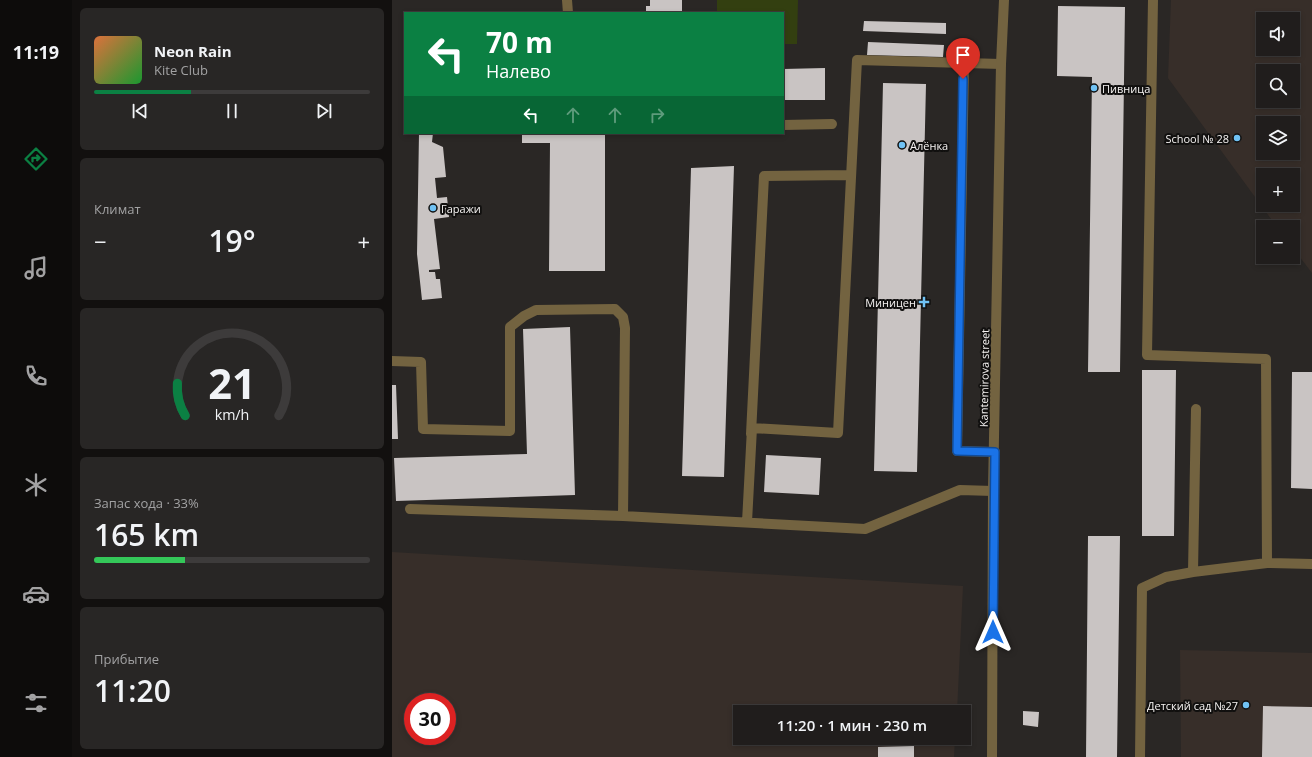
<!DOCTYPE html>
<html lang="ru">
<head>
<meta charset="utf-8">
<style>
	body { margin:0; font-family:"Open Sans",sans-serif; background:#282625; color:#f1f3f6; height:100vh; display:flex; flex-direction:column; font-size:15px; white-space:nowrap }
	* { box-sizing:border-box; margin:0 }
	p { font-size:13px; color:#a2a2a3 }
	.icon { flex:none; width:22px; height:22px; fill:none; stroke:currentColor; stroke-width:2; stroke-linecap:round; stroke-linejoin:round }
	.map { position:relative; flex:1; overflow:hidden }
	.side { display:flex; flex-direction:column; gap:8px; padding:8px; background:#12100f; width:320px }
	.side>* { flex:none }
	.hud { position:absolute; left:12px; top:12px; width:380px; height:122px; border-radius:0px; box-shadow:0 2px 6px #0003,0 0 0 1px #3d3b3b; background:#0b8043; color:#fff; overflow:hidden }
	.buttons { position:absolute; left:864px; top:12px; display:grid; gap:8px }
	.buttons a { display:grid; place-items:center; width:44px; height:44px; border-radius:0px; background:#201d1c; box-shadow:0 2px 6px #0003,0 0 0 1px #3d3b3b; font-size:20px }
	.speed { position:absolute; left:12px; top:693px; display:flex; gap:8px; font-size:20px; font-weight:700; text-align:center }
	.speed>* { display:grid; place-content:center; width:52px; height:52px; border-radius:50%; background:#201d1c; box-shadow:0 2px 6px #0003,0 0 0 1px #3d3b3b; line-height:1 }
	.speed .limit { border:6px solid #d22; background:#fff; color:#111 }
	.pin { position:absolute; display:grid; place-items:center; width:34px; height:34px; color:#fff; margin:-41px -17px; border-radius:50% 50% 50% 0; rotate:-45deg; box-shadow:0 0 4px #0007 }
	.pin .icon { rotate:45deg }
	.me { position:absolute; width:44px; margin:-22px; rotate:0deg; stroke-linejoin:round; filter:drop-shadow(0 0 3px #0008) }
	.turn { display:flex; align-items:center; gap:14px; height:84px; padding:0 16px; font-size:18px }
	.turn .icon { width:52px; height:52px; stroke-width:2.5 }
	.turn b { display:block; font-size:28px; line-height:34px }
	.lanes { display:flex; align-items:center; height:38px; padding:0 16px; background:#0003; justify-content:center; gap:20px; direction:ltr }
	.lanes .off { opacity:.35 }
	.big { font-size:30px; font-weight:600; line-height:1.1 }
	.side .widget { flex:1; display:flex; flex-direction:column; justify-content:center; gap:6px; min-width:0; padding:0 14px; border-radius:6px; background:#282625 }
	.side .dial { align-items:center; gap:0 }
	.dial svg { height:104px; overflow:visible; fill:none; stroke:#3d3b3b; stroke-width:7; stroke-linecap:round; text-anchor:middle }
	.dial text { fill:#f1f3f6; stroke:none }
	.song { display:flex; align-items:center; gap:12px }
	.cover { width:48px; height:48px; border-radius:6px; background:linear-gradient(135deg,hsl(20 70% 55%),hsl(130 70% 35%)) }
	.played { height:4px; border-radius:2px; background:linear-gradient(90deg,#0b8043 35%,#3d3b3b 35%) }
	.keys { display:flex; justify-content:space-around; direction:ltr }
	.heat { display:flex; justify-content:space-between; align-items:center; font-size:22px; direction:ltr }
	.charge { height:6px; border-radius:3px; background:linear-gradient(90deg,#34c759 33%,#3d3b3b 0) }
	.trip { position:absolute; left:341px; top:705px; width:238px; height:40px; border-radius:0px; background:#201d1c; box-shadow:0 2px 6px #0003,0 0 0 1px #3d3b3b; font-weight:600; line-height:40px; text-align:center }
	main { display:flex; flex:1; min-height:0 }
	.menu { display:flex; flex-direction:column; width:72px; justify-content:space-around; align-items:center; background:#0d0c0b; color:#a2a2a3 }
	.menu .icon { width:28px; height:28px }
	.menu .current { color:#0b8043 }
	.menu b { font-size:18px; color:#f1f3f6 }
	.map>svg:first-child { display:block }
</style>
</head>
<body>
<main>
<nav class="menu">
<b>11:19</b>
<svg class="icon current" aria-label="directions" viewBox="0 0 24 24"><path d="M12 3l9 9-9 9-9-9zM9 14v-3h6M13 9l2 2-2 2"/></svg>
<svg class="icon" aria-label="music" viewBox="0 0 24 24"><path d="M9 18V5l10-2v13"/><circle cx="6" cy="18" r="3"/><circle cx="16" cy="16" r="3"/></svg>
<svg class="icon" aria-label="phone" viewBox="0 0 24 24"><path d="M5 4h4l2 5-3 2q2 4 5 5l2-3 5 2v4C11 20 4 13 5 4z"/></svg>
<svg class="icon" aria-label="climate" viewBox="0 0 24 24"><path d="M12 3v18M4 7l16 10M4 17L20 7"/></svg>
<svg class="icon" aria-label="car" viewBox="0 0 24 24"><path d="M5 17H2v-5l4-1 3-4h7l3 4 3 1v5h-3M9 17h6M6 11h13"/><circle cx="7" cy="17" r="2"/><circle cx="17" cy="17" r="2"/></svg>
<svg class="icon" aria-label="filters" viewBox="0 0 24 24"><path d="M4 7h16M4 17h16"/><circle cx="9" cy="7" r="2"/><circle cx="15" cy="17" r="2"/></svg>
</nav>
<section class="side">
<div class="widget">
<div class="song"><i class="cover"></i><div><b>Neon Rain</b><p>Kite Club</p></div></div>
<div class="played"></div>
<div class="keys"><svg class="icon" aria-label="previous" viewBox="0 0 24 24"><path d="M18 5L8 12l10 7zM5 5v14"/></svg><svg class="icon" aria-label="pause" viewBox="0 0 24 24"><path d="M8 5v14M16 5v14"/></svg><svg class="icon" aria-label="next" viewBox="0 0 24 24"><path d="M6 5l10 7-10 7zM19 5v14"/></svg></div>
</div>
<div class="widget"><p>Климат</p>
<div class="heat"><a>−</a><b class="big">19°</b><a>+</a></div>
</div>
<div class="widget dial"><svg viewBox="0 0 100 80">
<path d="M14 69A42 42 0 1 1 86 69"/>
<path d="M14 69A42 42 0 0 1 8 44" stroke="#0b8043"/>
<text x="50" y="56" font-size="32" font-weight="700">21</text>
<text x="50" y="72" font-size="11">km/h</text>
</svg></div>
<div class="widget"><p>Запас хода · 33%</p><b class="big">165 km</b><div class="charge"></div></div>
<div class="widget"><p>Прибытие</p><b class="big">11:20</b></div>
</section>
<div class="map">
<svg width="920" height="757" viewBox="0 0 920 757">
	<rect width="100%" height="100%" fill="#2a2725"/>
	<!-- built -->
	<path fill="#372e29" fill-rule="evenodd" d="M 779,0 L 920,0 L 920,273 L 901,248 L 901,227 L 885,227 L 776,78 ZM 871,19 L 901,19 L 901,49 L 871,49 ZM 871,71 L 901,71 L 901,101 L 871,101 ZM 871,123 L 901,123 L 901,153 L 871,153 ZM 871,175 L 901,175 L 901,205 L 871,205 Z
		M 0,552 L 571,586 L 565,712 L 348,712 L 348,738 L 563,738 L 562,757 L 0,757 ZM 21,702 L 55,702 L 55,736 L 21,736 Z
		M 788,650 L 920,653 L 920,757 L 789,757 Z"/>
	<!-- green -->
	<path fill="#333f10" d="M 325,0 L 406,0 L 405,44 L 391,44 L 391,13 L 325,13 Z"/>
	<!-- building -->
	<path fill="#c9c4c3" d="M 258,0 L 290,0 L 290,13 L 254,13 L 254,6 L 258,6 Z
		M 666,6 L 733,7 L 728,372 L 696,372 L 700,77 L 665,76 Z
		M 472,21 L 554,23 L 554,34 L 471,31 Z
		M 476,42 L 552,45 L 551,57 L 475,55 Z
		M 433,68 L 433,100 L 391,100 L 391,69 Z
		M 491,83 L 534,84 L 525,472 L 482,471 Z
		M 27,133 L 41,133 L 40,142 L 51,147 L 54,177 L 43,178 L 45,198 L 55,197 L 57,217 L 42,219 L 48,269 L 37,270 L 37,272 L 43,272 L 44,279 L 48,279 L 50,298 L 30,300 L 25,254 Z
		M 130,133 L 213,133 L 213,271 L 157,271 L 158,143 L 130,143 Z
		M 342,166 L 332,477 L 290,476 L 299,168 Z
		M 178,327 L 183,495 L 4,501 L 2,458 L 135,454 L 131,329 Z
		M 750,370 L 784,370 L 782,536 L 750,536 Z
		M 900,372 L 920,372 L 920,489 L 899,488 Z
		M 0,385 L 4,385 L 6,439 L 0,439 Z
		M 374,455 L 429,458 L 427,495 L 372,492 Z
		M 696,536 L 728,536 L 725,757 L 694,757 Z
		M 871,706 L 920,707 L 920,757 L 870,757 Z
		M 631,711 L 647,712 L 646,727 L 631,725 Z
		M 522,746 L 522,757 L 486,757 L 486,747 Z"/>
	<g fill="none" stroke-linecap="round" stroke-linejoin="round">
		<!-- service -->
		<path stroke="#736340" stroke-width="10" d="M 175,0 L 176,13
			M 761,0 L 755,355 L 874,359 L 875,563
			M 572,64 L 565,451 L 603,452
			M 391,125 L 440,124
			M 0,361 L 29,362 L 31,429 L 118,431 L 118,327 L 132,316 L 144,310 L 223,309 L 231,317 L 233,328 L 231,516
			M 359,434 L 372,176 L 459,175
			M 18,509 L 231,516 L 473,529 L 568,490 L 601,491
			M 355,522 L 360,428 L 446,433 L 465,60 L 609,64
			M 801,572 L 804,409
			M 748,757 L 750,588 L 774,577 L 801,572 L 875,563 L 920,564"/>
		<!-- minor -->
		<path stroke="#736340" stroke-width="10" d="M 600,757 L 601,491 L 609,64 L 612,0"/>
	</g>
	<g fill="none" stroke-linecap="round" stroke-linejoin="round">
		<defs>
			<path id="route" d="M 571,79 L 565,451 L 603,452 L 601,632"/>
		</defs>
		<!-- route casing -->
		<use href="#route" stroke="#114b97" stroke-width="10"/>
		<!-- route -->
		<use href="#route" stroke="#1a73e8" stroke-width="7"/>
	</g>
	<!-- markers -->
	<g fill="#70c2f4" stroke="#11100f" stroke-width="1.5">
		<circle cx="702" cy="88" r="4"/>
		<circle cx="845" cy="138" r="4"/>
		<circle cx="510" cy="145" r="4"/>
		<circle cx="41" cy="208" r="4"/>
		<path d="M530 296h4v4h4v4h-4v4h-4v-4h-4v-4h4z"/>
		<circle cx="854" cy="705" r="4"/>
	</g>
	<g text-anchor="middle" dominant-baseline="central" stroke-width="4" stroke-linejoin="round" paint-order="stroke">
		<!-- poi labels -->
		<g font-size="11" fill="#f6f3f2" stroke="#11100f" text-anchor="start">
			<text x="710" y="88">Пивница</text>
			<text x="837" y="138" text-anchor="end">School № 28</text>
			<text x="518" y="145">Алёнка</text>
			<text x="49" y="208">Гаражи</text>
			<text x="524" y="302" text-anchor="end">Миницен</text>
			<text x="846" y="705" text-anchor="end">Детский сад №27</text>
		</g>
		<!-- street labels -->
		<g font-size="11" fill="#f6f3f2" stroke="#11100f">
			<text transform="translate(592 378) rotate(-89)">Kantemirova street</text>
		</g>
	</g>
</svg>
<div class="buttons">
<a><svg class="icon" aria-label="sound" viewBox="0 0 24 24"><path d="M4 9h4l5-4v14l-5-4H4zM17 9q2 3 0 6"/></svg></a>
<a><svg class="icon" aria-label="search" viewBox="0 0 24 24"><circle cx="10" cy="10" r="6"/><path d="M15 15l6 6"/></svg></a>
<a><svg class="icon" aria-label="layers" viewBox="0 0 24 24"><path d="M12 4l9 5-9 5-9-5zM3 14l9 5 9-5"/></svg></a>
<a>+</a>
<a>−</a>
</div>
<div class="speed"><div class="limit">30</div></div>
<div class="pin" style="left:571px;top:79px;background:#d93025"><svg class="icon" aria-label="arrive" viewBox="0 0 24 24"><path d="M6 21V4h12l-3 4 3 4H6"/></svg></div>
<svg class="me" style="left:601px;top:632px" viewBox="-20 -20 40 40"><path d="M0-17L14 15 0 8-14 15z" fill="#1a73e8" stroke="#fff" stroke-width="4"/></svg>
<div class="trip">11:20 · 1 мин · 230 m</div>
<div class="hud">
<div class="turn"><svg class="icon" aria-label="left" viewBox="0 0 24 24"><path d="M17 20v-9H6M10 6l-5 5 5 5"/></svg><div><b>70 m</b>Налево</div></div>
<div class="lanes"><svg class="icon" aria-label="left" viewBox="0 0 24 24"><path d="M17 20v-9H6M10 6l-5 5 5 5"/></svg><svg class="icon off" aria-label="ahead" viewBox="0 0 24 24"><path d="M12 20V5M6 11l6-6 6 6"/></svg><svg class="icon off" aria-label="ahead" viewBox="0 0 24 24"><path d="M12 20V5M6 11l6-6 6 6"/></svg><svg class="icon off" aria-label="right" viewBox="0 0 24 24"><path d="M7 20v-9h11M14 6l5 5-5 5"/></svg></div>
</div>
</div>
</main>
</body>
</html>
